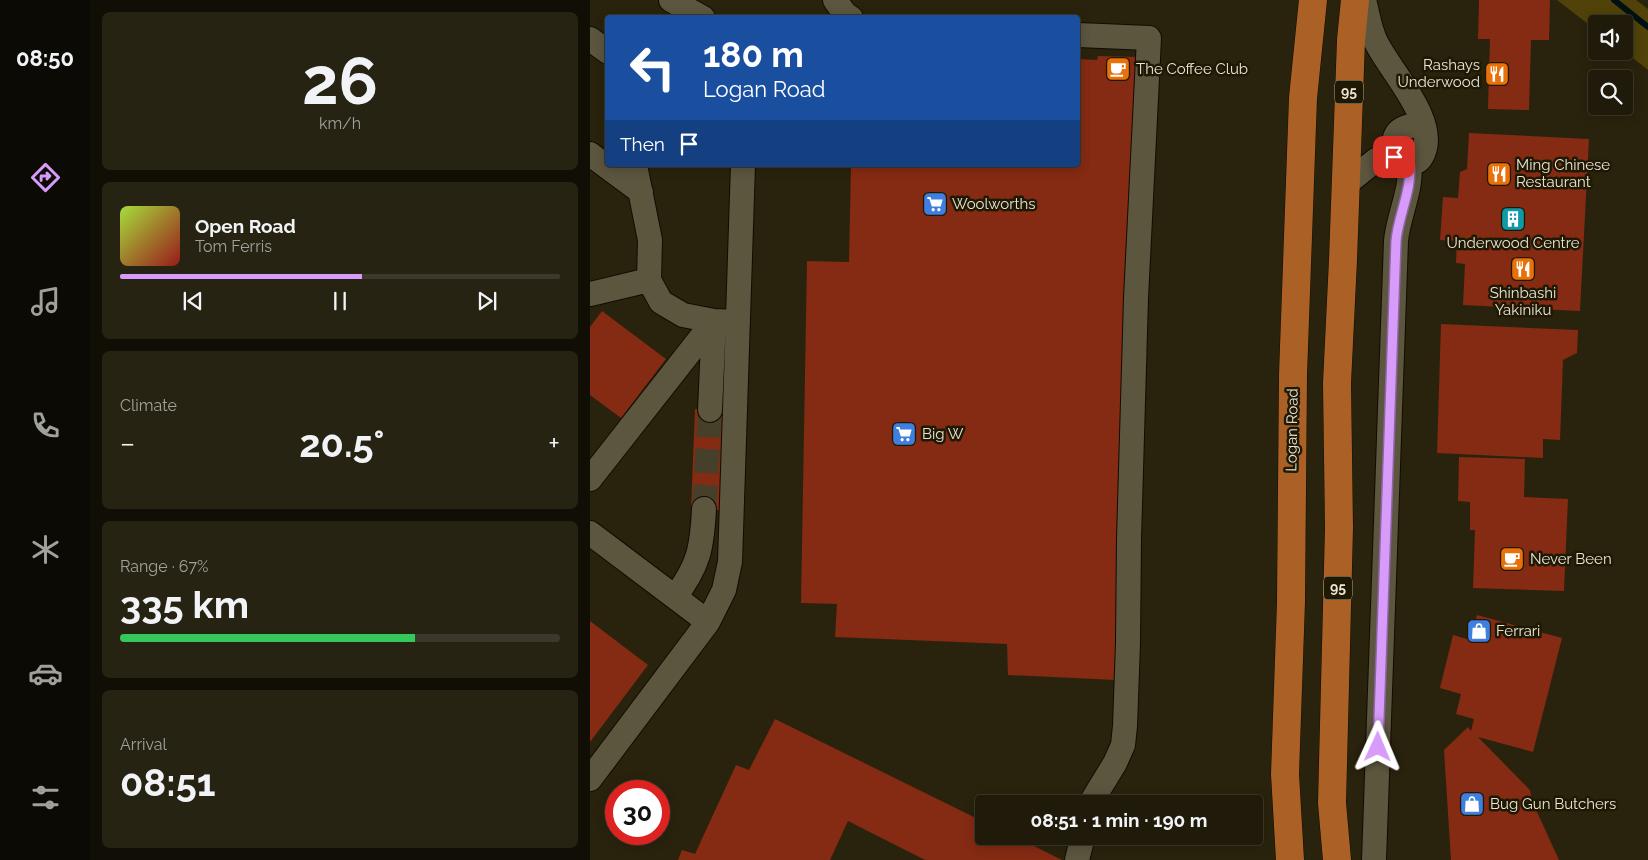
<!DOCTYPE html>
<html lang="en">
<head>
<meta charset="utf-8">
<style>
	body { margin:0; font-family:Raleway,sans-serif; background:#272313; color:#f1f3f6; height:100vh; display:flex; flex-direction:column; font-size:19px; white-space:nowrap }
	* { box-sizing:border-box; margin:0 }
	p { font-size:16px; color:#a1a19c }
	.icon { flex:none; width:28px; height:28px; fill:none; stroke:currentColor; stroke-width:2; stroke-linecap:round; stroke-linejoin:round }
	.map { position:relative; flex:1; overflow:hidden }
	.sheet { display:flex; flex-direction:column; gap:12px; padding:12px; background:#110e06; width:500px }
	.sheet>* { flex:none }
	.hud { position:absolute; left:15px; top:15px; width:475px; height:152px; border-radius:5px; box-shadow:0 2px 12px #0003,0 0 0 1px #3c382b; background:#1a4fa0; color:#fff; overflow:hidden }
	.buttons { position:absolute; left:998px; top:15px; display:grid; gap:10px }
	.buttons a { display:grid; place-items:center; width:45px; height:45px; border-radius:5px; background:#1f1a0a; box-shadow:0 2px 12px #0003,0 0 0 1px #3c382b; font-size:25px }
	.speed { position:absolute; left:15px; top:780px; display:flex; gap:10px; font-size:25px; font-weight:700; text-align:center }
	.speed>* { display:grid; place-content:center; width:65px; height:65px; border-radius:50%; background:#1f1a0a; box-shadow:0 2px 12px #0003,0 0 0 1px #3c382b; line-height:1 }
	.speed .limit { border:8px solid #d22; background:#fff; color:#111 }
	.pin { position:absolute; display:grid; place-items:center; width:42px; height:42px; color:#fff; margin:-21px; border-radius:10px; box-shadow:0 2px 8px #0006 }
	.me { position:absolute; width:55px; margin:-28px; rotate:1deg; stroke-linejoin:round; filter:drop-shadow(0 0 4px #0008) }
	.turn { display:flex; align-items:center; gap:18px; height:105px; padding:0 15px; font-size:22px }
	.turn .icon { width:65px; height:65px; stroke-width:2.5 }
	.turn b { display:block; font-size:35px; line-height:42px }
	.then { display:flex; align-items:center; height:48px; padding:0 15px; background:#0003; gap:10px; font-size:19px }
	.big { font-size:38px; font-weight:700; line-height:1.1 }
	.sheet .tile { flex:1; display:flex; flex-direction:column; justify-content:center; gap:8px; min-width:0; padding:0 18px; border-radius:8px; background:#272313 }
	.sheet .dial { align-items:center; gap:0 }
	.dial b { font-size:65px; line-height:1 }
	.song { display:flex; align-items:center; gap:15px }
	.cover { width:60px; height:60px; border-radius:8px; background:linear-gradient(135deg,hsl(80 70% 55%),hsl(0 70% 35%)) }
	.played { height:5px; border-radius:2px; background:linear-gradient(90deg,#d79bf9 55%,#3c382b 55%) }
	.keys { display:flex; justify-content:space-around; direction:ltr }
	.heat { display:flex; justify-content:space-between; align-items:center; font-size:28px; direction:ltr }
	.charge { height:8px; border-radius:4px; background:linear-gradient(90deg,#34c759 67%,#3c382b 0) }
	.trip { position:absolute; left:385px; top:795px; width:288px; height:50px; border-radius:5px; background:#1f1a0a; box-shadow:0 2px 12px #0003,0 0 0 1px #3c382b; font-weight:700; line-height:50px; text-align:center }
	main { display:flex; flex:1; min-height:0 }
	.menu { display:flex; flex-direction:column; width:90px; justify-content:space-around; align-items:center; background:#0c0a04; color:#a1a19c }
	.menu .icon { width:35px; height:35px }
	.menu .selected { color:#d79bf9 }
	.menu b { font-size:22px; color:#f1f3f6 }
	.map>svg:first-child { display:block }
</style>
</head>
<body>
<main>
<nav class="menu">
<b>08:50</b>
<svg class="icon selected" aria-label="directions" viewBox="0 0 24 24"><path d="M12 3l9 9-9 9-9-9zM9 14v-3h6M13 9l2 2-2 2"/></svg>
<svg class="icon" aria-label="music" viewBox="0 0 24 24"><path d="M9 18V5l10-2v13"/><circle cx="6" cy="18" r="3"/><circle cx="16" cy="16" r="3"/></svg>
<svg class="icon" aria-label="phone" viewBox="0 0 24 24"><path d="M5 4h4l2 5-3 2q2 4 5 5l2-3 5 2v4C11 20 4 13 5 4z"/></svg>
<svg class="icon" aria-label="climate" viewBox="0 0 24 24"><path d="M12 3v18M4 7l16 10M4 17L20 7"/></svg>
<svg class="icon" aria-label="car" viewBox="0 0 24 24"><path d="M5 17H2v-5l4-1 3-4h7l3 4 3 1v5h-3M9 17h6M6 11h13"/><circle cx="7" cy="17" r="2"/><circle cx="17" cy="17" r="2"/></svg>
<svg class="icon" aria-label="filters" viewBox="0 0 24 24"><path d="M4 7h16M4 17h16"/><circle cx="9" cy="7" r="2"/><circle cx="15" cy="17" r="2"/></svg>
</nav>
<section class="sheet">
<div class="tile dial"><b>26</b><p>km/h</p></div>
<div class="tile">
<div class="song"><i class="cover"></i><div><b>Open Road</b><p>Tom Ferris</p></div></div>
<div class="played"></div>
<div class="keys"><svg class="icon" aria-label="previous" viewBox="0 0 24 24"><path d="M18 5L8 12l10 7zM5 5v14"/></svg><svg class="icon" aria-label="pause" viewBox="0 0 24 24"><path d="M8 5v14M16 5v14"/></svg><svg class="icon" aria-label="next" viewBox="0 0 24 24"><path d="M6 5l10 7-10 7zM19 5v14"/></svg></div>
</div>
<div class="tile"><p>Climate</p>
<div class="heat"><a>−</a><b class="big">20.5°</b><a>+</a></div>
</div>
<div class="tile"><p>Range · 67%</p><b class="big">335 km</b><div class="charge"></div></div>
<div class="tile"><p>Arrival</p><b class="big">08:51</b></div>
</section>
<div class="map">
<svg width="1058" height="860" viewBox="0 0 1058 860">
	<rect width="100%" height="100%" fill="#29230d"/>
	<!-- green -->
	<path fill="#504208" d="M 967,0 L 1046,0 L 1058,9 L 1058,70 L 1034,51 L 1034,24 L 1006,24 L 1006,30 Z"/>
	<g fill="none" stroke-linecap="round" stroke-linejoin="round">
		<!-- stream -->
		<path stroke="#011113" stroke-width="6" d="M 1024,0 L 1058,27"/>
	</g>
	<!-- building -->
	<path fill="#852a13" d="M 889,0 L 960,0 L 959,40 L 941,40 L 939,110 L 898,109 L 900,39 L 888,39 Z
		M 508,56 L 548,57 L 526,680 L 418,675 L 417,644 L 245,637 L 247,604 L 211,603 L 217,261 L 259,262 L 261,165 L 488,165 L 488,59 L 507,60 Z
		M 879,133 L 999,139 L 990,311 L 873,305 L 875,264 L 866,263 L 867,241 L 850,240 L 853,197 L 868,198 L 870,172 L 877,169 Z
		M 12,311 L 76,359 L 31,418 L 0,395 L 0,327 Z
		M 851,324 L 988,330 L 987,353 L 973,360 L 970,440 L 953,439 L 953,458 L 847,453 Z
		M 105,409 L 134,410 L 130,510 L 101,509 Z
		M 869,457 L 935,459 L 934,497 L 978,499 L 974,591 L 883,588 L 885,530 L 880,530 L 880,502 L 868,501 Z
		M 887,615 L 972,638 L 943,752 L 888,737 L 940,790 L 942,801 L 969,860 L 861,860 L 854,750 L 878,727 L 881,731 L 884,719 L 866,714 L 871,694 L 850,688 L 863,635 L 880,640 Z
		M 0,621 L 58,665 L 0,742 Z
		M 185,719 L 394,822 L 394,836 L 424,836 L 472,860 L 335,860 L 258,821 L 240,860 L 88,860 L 92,850 L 105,854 L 146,765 L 159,770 Z"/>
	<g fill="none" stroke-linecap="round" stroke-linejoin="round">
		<!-- minor-tunnel -->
		<path stroke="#46402b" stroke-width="24" stroke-dasharray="24 12" stroke-linecap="butt" d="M 114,509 L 120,410"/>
		<defs>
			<path id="minor" d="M 81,0 L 113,18
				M 245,0 L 255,14 L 261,18
				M 774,0 C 778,15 780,31 787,44 C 802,73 848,121 833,154 C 828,166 817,164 807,161 C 803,156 803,152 804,145 C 804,127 818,126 833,124
				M 488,35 L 559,38 L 546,298 L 539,539 L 538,643 L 535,726 L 533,745 L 525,763 L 500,804
				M 0,39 L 18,52
				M 0,154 L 51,192
				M 45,165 L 60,240 L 59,280 L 71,302 L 93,315 L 124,321 L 148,322
				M 756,184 L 786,160 L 793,158 L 807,161
				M 0,294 L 59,280
				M 120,410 L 124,321
				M 0,479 L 124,321
				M 0,533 L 118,622
				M 85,597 C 109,565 112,548 114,509
				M 0,779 L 118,622 L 134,590 L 140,562 L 153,165
				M 487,860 L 493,836
				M 784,860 L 806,241 C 808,216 823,188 819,164"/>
			<path id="major" d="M 700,860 L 695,774 L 701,602 L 703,375 L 713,98 L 723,0
				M 747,860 L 742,803 L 749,528 L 747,383 L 753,260 L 761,40 L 765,0"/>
		</defs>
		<!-- minor casing -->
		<use href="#minor" stroke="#110c00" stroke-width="26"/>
		<!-- major casing -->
		<use href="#major" stroke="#110c00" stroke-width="29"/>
		<!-- minor -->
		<use href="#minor" stroke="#5c563f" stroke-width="24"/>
		<!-- major -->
		<use href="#major" stroke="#ab6126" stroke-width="28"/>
	</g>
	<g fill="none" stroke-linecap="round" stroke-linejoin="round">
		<defs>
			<path id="route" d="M 788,747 L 806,241 C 808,216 823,188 819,164 L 807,161 L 804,157"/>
		</defs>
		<!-- route casing -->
		<use href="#route" stroke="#8c65a2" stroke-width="12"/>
		<!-- route -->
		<use href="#route" stroke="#d79bf9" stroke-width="9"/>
	</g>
	<!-- icons -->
	<defs>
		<symbol id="cafe-square" viewBox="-11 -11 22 22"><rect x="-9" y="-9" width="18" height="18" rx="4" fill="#e8710a" stroke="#1f1904"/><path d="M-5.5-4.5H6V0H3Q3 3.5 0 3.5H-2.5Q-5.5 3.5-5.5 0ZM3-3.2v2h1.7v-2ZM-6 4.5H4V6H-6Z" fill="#fff"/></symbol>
		<symbol id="restaurant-square" viewBox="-11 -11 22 22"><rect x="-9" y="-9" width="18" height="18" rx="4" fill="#e8710a" stroke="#1f1904"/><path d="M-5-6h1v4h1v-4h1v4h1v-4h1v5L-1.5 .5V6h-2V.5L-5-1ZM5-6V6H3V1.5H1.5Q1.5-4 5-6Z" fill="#fff"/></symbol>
		<symbol id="supermarket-square" viewBox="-11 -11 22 22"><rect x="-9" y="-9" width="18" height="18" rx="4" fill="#3f7fe0" stroke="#1f1904"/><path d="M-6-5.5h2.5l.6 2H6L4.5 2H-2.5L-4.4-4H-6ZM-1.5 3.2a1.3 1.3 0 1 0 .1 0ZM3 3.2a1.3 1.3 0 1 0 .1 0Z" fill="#fff"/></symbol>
		<symbol id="building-square" viewBox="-11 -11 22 22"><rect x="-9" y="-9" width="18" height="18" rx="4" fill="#0f9aa8" stroke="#1f1904"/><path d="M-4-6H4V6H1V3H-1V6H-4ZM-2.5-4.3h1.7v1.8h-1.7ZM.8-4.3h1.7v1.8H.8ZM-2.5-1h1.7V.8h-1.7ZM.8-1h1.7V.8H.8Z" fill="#fff"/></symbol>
		<symbol id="shop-square" viewBox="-11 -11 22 22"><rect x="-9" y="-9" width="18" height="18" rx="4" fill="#3f7fe0" stroke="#1f1904"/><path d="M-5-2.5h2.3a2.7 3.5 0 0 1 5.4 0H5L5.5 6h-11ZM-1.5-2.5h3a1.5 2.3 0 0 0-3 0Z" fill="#fff"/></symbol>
	</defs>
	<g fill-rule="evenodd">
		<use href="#cafe-square" x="514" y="55" width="28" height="28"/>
		<use href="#restaurant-square" x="893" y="60" width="28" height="28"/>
		<use href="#restaurant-square" x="895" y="160" width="28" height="28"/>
		<use href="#supermarket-square" x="331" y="190" width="28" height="28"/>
		<use href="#building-square" x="909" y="205" width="28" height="28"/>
		<use href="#restaurant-square" x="919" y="255" width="28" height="28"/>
		<use href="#supermarket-square" x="300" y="420" width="28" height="28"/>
		<use href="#cafe-square" x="908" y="545" width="28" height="28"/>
		<use href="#shop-square" x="875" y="617" width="28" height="28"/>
		<use href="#shop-square" x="868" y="790" width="28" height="28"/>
	</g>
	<g text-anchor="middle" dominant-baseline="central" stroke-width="5" stroke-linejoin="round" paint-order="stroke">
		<!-- shield labels -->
		<g fill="#1f1904" stroke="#aca798" stroke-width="1">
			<rect x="745" y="80.5" width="28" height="23" rx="4"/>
			<rect x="734" y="576.5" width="28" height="23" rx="4"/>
		</g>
		<g font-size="14" font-weight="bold" fill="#e8e4d7">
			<text x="759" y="92">95</text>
			<text x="748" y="588">95</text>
		</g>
		<!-- poi labels -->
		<g font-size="15" fill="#e8e4d7" stroke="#1f1904" text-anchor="start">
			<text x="890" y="65" text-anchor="end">Rashays<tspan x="890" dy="17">Underwood</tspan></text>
			<text x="546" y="69">The Coffee Club</text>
			<text x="926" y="165">Ming Chinese<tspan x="926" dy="17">Restaurant</tspan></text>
			<text x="362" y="204">Woolworths</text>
			<text x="923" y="243" text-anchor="middle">Underwood Centre</text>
			<text x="933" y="293" text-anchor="middle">Shinbashi<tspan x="933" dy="17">Yakiniku</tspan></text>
			<text x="332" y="434">Big W</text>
			<text x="940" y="559">Never Been</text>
			<text x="906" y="631">Ferrari</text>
			<text x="900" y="804">Bug Gun Butchers</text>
		</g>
		<!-- street labels -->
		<g font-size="15" fill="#e8e4d7" stroke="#1f1904">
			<text transform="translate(702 430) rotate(-89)">Logan Road</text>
		</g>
	</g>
</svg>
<div class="buttons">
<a><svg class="icon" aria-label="sound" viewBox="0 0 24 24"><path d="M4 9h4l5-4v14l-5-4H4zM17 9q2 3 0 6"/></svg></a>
<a><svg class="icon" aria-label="search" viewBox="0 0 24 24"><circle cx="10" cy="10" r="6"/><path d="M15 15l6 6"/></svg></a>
</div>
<div class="speed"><div class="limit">30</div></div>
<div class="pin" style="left:804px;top:157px;background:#d93025"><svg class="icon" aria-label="arrive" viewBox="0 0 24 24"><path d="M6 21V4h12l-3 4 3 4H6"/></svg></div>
<svg class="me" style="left:788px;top:747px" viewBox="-20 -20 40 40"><path d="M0-17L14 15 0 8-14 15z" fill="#d79bf9" stroke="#fff" stroke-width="4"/></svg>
<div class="trip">08:51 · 1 min · 190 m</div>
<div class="hud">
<div class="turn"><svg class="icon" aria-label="left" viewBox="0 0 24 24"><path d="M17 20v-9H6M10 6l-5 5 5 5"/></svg><div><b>180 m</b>Logan Road</div></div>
<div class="then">Then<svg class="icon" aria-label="arrive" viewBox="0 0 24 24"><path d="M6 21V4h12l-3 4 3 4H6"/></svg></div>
</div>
</div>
</main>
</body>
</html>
